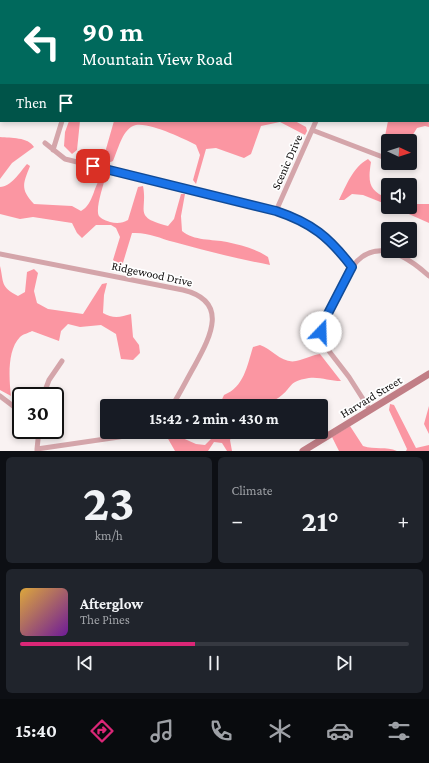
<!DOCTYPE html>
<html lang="en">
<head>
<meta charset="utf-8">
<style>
	body { margin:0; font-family:"Crimson Pro",serif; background:#20242c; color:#f1f3f6; height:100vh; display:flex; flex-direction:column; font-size:15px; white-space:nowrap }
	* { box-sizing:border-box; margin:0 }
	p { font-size:13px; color:#9ea1a6 }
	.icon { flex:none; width:22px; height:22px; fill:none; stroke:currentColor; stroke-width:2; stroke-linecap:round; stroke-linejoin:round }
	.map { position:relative; height:451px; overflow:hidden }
	.drawer { display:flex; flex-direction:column; gap:6px; padding:6px; background:#0d0f14; flex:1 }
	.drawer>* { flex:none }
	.top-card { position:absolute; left:0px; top:0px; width:429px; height:122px; box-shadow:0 2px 6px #0003; background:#00695c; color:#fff; overflow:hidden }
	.needle { width:26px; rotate:94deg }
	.buttons { position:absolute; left:381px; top:134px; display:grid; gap:8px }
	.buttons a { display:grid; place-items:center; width:36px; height:36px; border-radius:4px; background:#171b24; box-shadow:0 2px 6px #0003; font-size:20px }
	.speed { position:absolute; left:12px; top:387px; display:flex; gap:8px; font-size:20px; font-weight:700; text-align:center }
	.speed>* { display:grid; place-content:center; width:52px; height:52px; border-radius:50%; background:#171b24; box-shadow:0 2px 6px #0003; line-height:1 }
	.speed .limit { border:2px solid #111; border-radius:6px; background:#fff; color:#111 }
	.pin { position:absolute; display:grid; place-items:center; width:34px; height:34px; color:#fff; margin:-17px; border-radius:8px; box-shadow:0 2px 6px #0006 }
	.me { position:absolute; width:44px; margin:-22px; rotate:21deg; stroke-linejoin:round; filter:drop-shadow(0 0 3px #0008) }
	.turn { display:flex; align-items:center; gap:14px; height:84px; padding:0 16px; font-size:18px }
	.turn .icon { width:52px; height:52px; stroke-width:2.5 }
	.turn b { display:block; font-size:28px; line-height:34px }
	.then { display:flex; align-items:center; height:38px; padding:0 16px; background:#0003; gap:8px; font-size:15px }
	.big { font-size:30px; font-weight:700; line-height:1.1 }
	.drawer .tile { flex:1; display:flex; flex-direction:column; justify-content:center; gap:6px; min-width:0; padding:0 14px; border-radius:6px; background:#20242c }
	.drawer .dial { align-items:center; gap:0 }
	.dial b { font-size:52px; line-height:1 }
	.song { display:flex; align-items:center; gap:12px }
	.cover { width:48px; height:48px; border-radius:6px; background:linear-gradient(135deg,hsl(40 70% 55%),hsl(280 70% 35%)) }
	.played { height:4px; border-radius:2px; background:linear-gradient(90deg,#db2777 45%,#363941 45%) }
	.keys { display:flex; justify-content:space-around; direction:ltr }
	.heat { display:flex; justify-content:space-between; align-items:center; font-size:22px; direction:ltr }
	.drawer .tiles { flex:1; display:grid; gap:6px; grid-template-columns:1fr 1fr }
	.tile:last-child { grid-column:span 2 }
	.trip { position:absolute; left:100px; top:399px; width:228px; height:40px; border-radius:4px; background:#171b24; box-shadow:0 2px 6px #0003; font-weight:700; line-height:40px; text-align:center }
	.tabs { display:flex; height:64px; justify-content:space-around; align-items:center; background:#090b0e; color:#9ea1a6 }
	.tabs .icon { width:28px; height:28px }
	.tabs .current { color:#db2777 }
	.tabs b { font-size:18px; color:#f1f3f6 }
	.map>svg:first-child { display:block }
</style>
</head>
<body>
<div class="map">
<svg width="429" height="451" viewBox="0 0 429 451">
	<rect width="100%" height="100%" fill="#f9f2f2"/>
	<!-- forest -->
	<path fill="#fb96a2" d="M 113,0 L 381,0 L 113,1 Z
		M 428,82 L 429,127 L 425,126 L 417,128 L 409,141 L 388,141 L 388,146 L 385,136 L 388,121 L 428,121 Z
		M 69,121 L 80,121 L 77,150 L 72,154 L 64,146 L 65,132 Z
		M 114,121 L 295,121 L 306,127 L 307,131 L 305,135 L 280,122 L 261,126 L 251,154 L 244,158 L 216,148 L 206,149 L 196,184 L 193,180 L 200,155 L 196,145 C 184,139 146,120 133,126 C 122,131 118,150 113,161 L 108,163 L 104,156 Z
		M 0,137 C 11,138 28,137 34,147 L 12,163 L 0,179 Z
		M 368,159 L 371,162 C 368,181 368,191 388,198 L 388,205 L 363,195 L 352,194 L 344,200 L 339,200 C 346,186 353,167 368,159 Z
		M 27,164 L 30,166 C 23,184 20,189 34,204 L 72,206 L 81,211 C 94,204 93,186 102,176 L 105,179 C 103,186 95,210 99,216 C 101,219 107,221 110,222 C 117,224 123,223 128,220 L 138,187 L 143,186 C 148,211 132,217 168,226 L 174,219 L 181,194 L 185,194 L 181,216 L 182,231 C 194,241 212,239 227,242 C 241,245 256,249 268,257 L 270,265 C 238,259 206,251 174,242 C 159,238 148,232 132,233 L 122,266 L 113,260 L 120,237 L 116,228 L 111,225 L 96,225 L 82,238 L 77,233 L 72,223 L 33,217 L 20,219 L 0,214 L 0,187 C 11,187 20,172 27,164 Z
		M 410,204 L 429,204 L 429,223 L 393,207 L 410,207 Z
		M 0,266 C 4,282 0,287 18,296 L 25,292 L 27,272 L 34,269 L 38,273 L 34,291 L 37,303 L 48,309 L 83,314 L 102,284 L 107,283 L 104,295 L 103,313 C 113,319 121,317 131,314 L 133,337 L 139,345 L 140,353 L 133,360 L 121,359 L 116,334 L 101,325 L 80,327 L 68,324 L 61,331 L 59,341 L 32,331 C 29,333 23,334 20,337 C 7,350 9,379 11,396 L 0,390 Z
		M 260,345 C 272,349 282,364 296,361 C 305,359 312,355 320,354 L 341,381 C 328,381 317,375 304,379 C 289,382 292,387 282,395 C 265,410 241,406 219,406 L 224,395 C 244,387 247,366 253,347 Z
		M 390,404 L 394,405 L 416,448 L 429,445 L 429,451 L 406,451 L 407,449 L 389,410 Z
		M 429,406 L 429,434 L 424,424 Z
		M 350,426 L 363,446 C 375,450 386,446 397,451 L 339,451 L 332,437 Z
		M 169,432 L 196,444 L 205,445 L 213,437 L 215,432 L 234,432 L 230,440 L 232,451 L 227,451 L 222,443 L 214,442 L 208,451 L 175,451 L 167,437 Z"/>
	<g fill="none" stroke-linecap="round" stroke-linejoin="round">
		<!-- street -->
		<path stroke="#d4a5aa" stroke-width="5" d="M 104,1 L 104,0
			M 428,27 L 429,27
			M 312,130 L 388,159
			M 45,143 L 65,159 L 276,211 C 311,222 330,238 352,267
			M 53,150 L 62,121
			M 397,163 L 404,166
			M 276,211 L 316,121
			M 0,254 L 183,290 C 229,301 211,336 195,365 C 187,379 180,393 172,406
			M 0,396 L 21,412
			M 43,396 L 49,380 L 62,361
			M 370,410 L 349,377 L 322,342 L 322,325 L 352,267 C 375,236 406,255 429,276
			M 37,449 L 39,430
			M 37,451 L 37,449 L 119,437 L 142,432"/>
		<!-- secondary -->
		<path stroke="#c17e86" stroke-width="7" d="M 303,451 L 429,374"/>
	</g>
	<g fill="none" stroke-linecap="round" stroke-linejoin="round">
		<defs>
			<path id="route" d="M 93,166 L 276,211 C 312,223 329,237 352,267 L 322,325 L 321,332"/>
		</defs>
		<!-- route casing -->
		<use href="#route" stroke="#114b97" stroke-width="10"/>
		<!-- route -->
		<use href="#route" stroke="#1a73e8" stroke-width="7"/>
	</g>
	<g text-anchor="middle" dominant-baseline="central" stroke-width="3.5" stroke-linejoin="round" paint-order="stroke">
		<!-- street labels -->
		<g font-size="12" fill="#100e0e" stroke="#fff">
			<text transform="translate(287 162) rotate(-66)">Scenic Drive</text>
			<text transform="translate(152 274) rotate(12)">Ridgewood Drive</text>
			<text transform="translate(371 397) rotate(-31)">Harvard Street</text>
		</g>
	</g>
</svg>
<div class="buttons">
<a><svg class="needle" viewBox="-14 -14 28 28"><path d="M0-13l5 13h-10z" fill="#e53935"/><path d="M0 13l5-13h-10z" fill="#9ea1a6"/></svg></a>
<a><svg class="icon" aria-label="sound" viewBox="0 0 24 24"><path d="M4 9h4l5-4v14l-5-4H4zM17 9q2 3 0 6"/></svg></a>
<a><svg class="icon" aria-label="layers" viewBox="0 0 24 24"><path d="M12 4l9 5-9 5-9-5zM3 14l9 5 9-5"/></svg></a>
</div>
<div class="speed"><div class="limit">30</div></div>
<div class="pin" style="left:93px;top:166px;background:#d93025"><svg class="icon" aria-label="arrive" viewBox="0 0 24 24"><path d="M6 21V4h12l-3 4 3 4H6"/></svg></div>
<svg class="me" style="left:321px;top:332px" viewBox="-20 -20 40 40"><circle r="19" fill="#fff"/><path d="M0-13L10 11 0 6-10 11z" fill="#1a73e8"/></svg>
<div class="trip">15:42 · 2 min · 430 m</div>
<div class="top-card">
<div class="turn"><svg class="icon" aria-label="left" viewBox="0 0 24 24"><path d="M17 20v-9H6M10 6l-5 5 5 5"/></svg><div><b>90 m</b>Mountain View Road</div></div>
<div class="then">Then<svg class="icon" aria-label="arrive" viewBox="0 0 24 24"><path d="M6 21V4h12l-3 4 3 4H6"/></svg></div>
</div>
</div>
<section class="drawer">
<div class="tiles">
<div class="tile dial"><b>23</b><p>km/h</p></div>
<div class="tile"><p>Climate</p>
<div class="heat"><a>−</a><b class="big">21°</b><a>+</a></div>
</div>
<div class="tile">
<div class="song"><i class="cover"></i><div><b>Afterglow</b><p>The Pines</p></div></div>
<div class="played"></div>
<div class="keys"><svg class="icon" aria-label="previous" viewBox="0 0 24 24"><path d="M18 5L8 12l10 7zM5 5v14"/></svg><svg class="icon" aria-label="pause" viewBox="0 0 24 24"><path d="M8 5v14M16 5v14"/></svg><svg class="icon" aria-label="next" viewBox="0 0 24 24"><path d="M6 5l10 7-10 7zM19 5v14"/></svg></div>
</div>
</div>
</section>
<nav class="tabs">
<b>15:40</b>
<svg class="icon current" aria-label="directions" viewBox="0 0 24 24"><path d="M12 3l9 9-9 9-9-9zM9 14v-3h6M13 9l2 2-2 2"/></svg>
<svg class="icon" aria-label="music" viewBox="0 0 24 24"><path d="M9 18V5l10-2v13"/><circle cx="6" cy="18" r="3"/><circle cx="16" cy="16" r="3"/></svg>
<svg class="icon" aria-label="phone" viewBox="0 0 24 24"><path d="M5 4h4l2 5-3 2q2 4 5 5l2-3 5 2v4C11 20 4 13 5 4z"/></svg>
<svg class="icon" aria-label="climate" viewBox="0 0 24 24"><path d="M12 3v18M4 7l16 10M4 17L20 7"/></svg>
<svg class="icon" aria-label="car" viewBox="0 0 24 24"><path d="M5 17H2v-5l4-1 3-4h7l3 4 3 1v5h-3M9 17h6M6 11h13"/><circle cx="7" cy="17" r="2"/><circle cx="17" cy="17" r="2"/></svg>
<svg class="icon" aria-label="filters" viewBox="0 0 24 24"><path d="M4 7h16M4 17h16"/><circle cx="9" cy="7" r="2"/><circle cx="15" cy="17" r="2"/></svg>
</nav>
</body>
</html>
